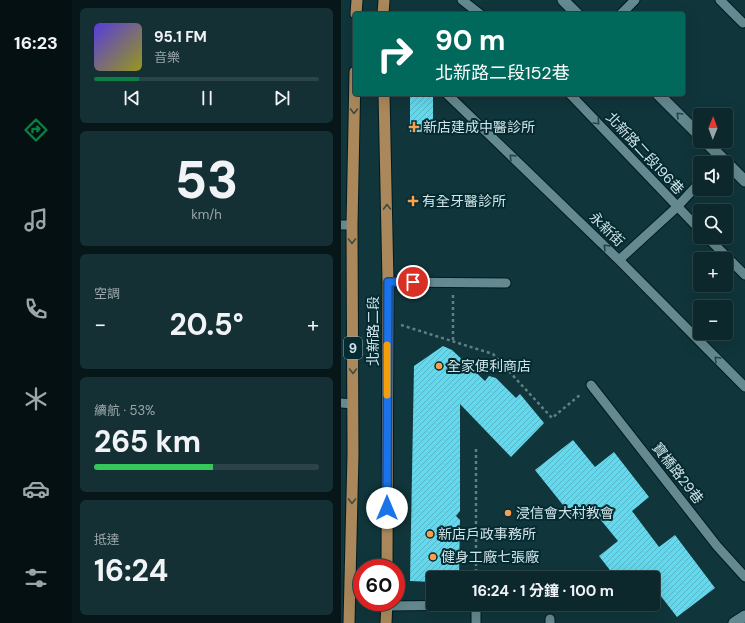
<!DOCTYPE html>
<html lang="zh-TW">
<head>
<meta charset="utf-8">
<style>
	body { margin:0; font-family:"DM Sans","Noto Sans TC",sans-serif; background:#153034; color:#f1f3f6; height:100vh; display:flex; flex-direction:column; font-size:15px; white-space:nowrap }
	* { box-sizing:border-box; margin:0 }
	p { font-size:13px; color:#9aa6a9 }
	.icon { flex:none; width:22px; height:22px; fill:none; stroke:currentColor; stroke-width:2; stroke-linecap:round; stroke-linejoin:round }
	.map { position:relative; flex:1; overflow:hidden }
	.side { display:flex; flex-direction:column; gap:8px; padding:8px; background:#071618; width:269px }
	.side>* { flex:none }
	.guide { position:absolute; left:12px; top:12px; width:332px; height:84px; border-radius:4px; box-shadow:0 4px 16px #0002,0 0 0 1px #2c4448; background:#00695c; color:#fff; overflow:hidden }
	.needle { width:26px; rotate:1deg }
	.tools { position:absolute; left:352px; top:108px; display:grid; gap:8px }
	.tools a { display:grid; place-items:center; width:40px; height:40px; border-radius:4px; background:#0c282c; box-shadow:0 4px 16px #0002,0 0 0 1px #2c4448; font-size:20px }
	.speed { position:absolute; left:12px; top:559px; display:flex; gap:8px; font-size:20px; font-weight:700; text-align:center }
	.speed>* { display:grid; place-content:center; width:52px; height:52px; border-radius:50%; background:#0c282c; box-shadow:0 4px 16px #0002,0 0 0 1px #2c4448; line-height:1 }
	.speed .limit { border:6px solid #d22; background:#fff; color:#111 }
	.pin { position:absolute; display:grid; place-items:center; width:34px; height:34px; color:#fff; margin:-17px; border:2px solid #fff; border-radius:50%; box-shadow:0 1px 4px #0007 }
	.me { position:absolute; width:44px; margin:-22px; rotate:0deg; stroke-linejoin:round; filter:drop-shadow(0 0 3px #0008) }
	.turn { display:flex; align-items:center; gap:14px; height:84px; padding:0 16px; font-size:18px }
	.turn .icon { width:52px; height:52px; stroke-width:2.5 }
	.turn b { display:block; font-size:28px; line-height:34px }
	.big { font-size:30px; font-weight:700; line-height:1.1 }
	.side .tile { flex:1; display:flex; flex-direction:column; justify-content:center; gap:6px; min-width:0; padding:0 14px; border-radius:6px; background:#153034 }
	.side .dial { align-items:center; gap:0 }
	.dial b { font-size:52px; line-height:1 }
	.song { display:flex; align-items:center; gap:12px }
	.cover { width:48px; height:48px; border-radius:6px; background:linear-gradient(135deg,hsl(250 70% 55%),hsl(60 70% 35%)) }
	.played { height:4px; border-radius:2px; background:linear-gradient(90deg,#0b8043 20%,#2c4448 20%) }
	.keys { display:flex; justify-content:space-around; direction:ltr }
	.heat { display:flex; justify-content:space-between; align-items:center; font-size:22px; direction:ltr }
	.charge { height:6px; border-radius:3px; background:linear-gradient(90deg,#34c759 53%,#2c4448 0) }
	.trip { position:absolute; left:85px; top:571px; width:234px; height:40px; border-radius:4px; background:#0c282c; box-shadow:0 4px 16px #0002,0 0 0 1px #2c4448; font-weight:700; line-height:40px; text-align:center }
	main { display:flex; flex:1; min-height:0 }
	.menu { display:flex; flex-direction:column; width:72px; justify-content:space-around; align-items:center; background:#051012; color:#9aa6a9 }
	.menu .icon { width:28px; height:28px }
	.menu .selected { color:#0b8043 }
	.menu b { font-size:18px; color:#f1f3f6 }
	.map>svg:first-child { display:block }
</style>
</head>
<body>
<main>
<nav class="menu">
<b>16:23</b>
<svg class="icon selected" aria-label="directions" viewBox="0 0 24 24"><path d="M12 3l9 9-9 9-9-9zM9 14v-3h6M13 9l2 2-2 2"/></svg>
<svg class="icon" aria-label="music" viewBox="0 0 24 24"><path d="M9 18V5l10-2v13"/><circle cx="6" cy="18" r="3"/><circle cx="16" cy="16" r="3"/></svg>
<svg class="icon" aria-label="phone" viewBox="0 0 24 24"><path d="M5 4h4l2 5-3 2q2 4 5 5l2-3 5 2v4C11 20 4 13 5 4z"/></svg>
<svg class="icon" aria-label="climate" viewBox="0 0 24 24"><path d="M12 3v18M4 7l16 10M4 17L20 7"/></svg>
<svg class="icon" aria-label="car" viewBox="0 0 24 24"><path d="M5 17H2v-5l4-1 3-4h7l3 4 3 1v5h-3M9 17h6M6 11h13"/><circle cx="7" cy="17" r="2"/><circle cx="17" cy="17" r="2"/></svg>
<svg class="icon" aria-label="filters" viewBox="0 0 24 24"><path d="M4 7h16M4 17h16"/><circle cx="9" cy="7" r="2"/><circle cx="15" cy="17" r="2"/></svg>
</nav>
<section class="side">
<div class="tile">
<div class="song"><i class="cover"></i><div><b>95.1 FM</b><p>音樂</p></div></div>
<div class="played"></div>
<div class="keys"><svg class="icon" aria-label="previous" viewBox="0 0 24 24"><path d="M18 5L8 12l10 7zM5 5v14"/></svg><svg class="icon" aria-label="pause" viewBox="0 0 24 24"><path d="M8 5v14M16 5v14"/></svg><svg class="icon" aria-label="next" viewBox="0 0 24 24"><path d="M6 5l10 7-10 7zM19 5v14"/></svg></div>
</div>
<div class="tile dial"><b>53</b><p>km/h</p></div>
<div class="tile"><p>空調</p>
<div class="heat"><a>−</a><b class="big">20.5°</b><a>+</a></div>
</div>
<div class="tile"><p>續航 · 53%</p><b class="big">265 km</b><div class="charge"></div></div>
<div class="tile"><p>抵達</p><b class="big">16:24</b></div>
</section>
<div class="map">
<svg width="404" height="623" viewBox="0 0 404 623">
	<defs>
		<pattern id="building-hatch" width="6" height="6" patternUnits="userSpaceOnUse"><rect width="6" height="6" fill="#62d9ee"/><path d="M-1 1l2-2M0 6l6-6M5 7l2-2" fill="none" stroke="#59b4c4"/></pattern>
	</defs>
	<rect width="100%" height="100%" fill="#10353b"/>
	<!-- building -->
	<path fill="url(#building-hatch)" d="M 69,94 L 92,94 L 92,132 L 69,132 Z
		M 102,346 L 111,350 L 144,381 L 148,376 L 155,378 L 175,398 L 179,394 L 203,423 L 170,457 L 119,404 L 119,511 L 115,516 L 119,520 L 118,578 L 92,578 L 92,582 L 69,581 L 73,366 Z
		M 232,440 L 254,467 L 273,452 L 308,497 L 291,511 L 318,547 L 334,535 L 374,588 L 336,617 L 312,586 L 312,578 L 275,578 L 258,556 L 277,541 L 250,508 L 234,520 L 194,470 Z"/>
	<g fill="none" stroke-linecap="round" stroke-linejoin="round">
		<defs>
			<path id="service" d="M 121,0 L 139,14
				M 379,0 L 402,23
				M 280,14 L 294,0
				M 106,94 L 278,260 L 404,387
				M 229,94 L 359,230
				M 0,225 L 11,225
				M 366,237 L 404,275
				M 278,260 L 336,207 L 359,182
				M 47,282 L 165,283
				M 250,385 L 376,546 L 404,577
				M 0,403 L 12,404
				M 46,606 L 135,605 L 135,623
				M 209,623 L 209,619"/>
			<path id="minor" d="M 222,0 L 236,14
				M 317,94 L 359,136
				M 364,141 L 404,181"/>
			<path id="tertiary" d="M 393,623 L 404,616"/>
			<path id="primary" d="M 15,14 L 16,0
				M 42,14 L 43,0
				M 43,94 L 47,282 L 46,568
				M 8,623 L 12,454 L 11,225 L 14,72
				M 45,623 L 46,602"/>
		</defs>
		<!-- service casing -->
		<use href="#service" stroke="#011b20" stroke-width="11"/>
		<!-- minor casing -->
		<use href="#minor" stroke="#011b20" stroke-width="13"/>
		<!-- tertiary casing -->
		<use href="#tertiary" stroke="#011b20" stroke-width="13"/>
		<!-- primary casing -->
		<use href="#primary" stroke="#011b20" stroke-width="13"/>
		<!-- path -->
		<path stroke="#627f84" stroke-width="2.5" stroke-dasharray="3 3" stroke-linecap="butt" d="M 112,295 L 112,340
			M 60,325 L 152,354 L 211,418 L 240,394
			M 135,578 L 135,449"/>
		<!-- service -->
		<use href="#service" stroke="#648990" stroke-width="9"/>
		<!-- minor -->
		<use href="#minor" stroke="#648990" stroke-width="11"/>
		<!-- tertiary -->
		<use href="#tertiary" stroke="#648990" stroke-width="11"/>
		<!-- primary -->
		<use href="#primary" stroke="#aa885b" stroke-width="11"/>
	</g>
	<!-- one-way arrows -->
	<defs><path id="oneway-chevron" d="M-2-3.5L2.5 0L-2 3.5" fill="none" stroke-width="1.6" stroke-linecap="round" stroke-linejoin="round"/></defs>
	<g stroke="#3e4c40">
		<use href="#oneway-chevron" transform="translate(13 111) rotate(91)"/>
		<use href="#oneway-chevron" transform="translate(46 207) rotate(-91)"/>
		<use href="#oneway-chevron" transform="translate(11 241) rotate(90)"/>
		<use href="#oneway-chevron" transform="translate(12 371) rotate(90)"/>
		<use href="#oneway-chevron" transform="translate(11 501) rotate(91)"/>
	</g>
	<g stroke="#21474e">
		<use href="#oneway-chevron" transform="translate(338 115) rotate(-135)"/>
		<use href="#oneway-chevron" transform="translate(256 122) rotate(47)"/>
		<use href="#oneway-chevron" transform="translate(171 157) rotate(-136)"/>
		<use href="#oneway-chevron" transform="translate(265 247) rotate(-136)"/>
		<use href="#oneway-chevron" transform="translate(376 359) rotate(-135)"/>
	</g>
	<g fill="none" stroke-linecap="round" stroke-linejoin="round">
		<defs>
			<path id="route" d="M 46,508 L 47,282 L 72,282"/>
		</defs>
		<!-- route casing -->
		<use href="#route" stroke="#114b97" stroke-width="10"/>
		<!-- route -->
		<use href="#route" stroke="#1a73e8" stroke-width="7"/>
		<!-- slow -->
		<path stroke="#f59e0b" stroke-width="7" d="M 46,345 L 46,395"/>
	</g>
	<!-- markers -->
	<g fill="#f9a04d" stroke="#042b31" stroke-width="1.5">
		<path d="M71 121h4v4h4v4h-4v4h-4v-4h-4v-4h4z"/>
		<path d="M70 195h4v4h4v4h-4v4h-4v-4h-4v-4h4z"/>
		<circle cx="98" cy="366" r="4"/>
		<circle cx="167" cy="513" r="4"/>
		<circle cx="89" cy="534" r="4"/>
		<circle cx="92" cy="557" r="4"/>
	</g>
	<g text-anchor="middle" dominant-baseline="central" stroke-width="4" stroke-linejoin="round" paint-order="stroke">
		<!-- shield labels -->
		<rect fill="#042b31" stroke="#94acb1" stroke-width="1" x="3" y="337" width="18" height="22" rx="3"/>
		<g font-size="13" font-weight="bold" fill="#d1e4e8">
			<text x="12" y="348">9</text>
		</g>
		<!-- poi labels -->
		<g font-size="14" fill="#d1e4e8" stroke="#042b31" text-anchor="start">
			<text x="82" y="127">新店建成中醫診所</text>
			<text x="81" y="201">有全牙醫診所</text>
			<text x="106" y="366">全家便利商店</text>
			<text x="175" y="513">浸信會大村教會</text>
			<text x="97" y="534">新店戶政事務所</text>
			<text x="100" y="557">健身工廠七張廠</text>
		</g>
		<!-- street labels -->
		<g font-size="14" fill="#d1e4e8" stroke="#042b31">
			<text transform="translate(304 153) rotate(47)">北新路二段196巷</text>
			<text transform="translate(266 229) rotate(44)">永新街</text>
			<text transform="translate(32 331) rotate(-90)">北新路二段</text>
			<text transform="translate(337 473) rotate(52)">寶橋路29巷</text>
		</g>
	</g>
</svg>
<div class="tools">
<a><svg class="needle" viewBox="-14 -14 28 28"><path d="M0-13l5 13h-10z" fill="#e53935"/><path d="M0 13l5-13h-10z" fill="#9aa6a9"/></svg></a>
<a><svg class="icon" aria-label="sound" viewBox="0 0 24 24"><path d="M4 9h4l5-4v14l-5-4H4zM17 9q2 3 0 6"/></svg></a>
<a><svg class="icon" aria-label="search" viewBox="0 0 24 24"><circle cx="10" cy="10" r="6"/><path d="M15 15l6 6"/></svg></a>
<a>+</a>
<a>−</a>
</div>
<div class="speed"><div class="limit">60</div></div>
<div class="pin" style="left:72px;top:282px;background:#d93025"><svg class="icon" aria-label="arrive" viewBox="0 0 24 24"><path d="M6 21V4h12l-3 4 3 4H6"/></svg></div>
<svg class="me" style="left:46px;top:508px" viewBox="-20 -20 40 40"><circle r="19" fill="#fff"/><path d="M0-13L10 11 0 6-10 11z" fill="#1a73e8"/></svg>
<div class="trip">16:24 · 1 分鐘 · 100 m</div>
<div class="guide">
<div class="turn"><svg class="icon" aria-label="right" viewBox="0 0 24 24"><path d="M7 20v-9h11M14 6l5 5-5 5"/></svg><div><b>90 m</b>北新路二段152巷</div></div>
</div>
</div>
</main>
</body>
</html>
